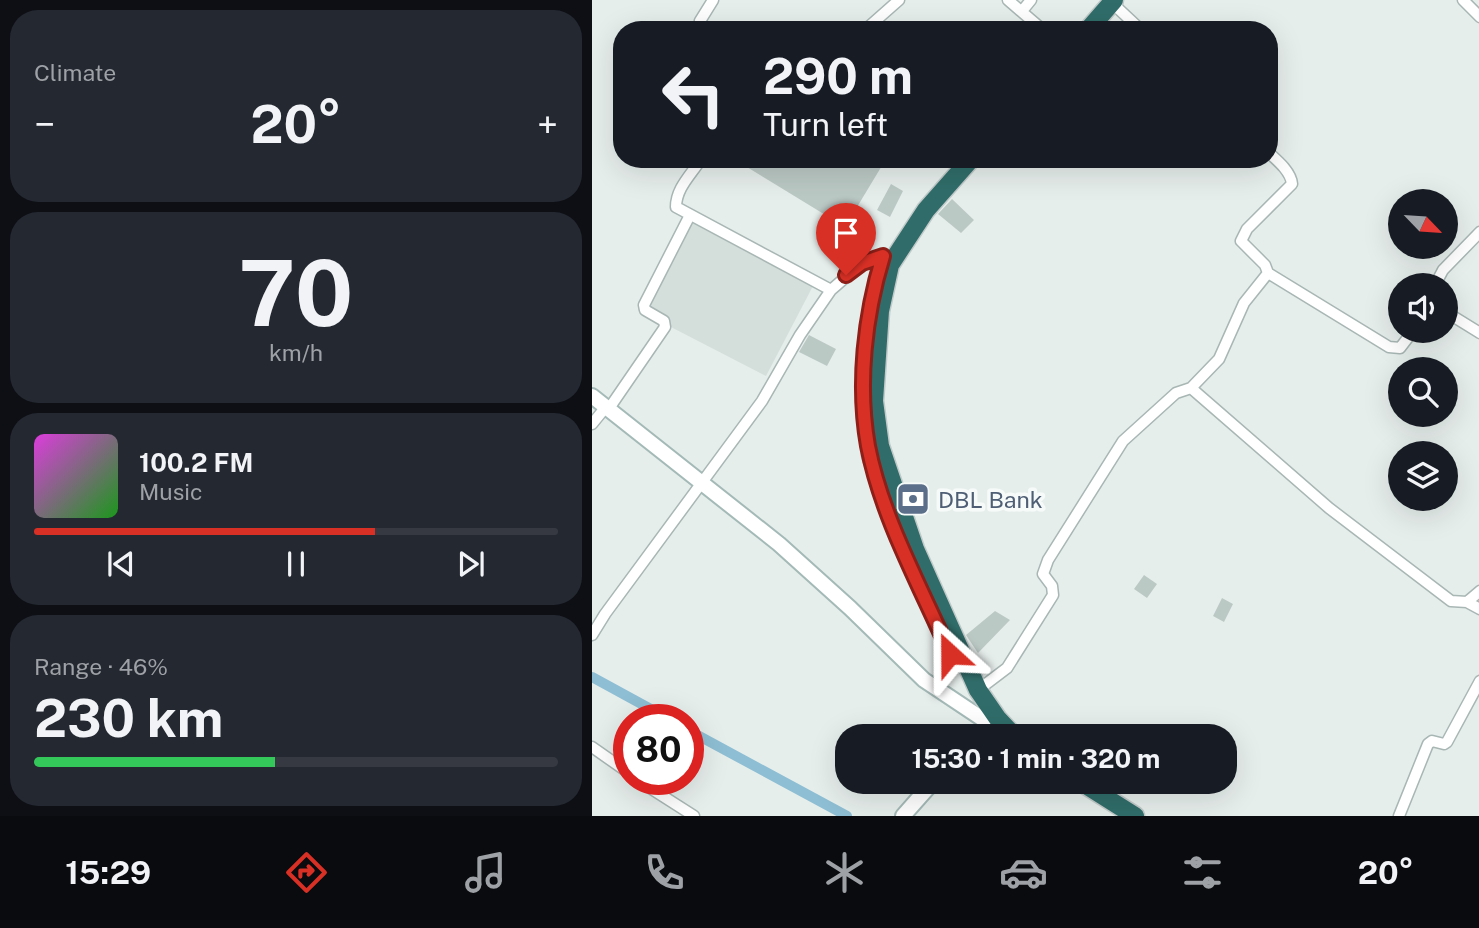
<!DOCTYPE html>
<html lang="en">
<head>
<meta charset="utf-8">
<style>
	body { margin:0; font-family:"Public Sans",sans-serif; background:#242831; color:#f1f3f6; height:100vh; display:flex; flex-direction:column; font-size:26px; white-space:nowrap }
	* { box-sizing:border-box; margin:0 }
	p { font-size:23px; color:#9ea1a6 }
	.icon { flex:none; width:38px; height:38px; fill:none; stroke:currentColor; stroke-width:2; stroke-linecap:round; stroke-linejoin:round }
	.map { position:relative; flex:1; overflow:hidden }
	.panel { display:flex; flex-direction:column; gap:10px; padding:10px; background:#0d0f14; width:592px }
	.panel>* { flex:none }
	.top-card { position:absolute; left:21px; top:21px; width:665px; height:147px; border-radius:28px; box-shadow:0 7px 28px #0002; background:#171b24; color:#f1f3f6; overflow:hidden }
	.needle { width:46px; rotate:115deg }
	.buttons { position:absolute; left:796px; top:189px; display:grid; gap:14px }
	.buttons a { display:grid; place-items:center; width:70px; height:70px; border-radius:50%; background:#171b24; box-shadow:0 7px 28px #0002; font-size:35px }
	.speed { position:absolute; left:21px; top:704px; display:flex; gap:14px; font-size:35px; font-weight:700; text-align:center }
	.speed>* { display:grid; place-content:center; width:91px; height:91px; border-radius:50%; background:#171b24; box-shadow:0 7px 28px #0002; line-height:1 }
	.speed .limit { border:10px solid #d22; background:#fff; color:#111 }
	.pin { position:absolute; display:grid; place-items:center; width:60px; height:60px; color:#fff; margin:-72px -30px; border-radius:50% 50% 50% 0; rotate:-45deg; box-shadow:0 0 7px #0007 }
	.pin .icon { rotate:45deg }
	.me { position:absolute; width:77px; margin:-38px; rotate:336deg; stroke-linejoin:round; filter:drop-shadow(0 0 5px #0008) }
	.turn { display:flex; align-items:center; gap:24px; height:147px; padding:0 35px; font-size:32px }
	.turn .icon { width:91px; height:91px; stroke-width:2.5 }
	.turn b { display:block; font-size:49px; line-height:60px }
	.big { font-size:52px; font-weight:700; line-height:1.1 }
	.panel .card { flex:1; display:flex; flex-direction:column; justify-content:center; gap:10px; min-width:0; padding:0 24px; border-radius:28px; background:#242831 }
	.panel .dial { align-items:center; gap:0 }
	.dial b { font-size:91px; line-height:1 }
	.song { display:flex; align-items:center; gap:21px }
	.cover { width:84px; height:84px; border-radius:10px; background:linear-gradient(135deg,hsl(300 70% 55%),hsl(120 70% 35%)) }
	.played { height:7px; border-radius:4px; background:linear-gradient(90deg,#d93025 65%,#363941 65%) }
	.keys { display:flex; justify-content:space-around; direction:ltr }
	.heat { display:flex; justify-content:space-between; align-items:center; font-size:38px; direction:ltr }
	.charge { height:10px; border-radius:5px; background:linear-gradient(90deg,#34c759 46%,#363941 0) }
	.trip { position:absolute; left:243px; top:724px; width:402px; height:70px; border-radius:28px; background:#171b24; box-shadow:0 7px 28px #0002; font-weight:700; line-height:70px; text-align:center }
	.tab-bar { display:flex; height:112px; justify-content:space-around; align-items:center; background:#090b0e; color:#9ea1a6 }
	.tab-bar .icon { width:49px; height:49px }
	.tab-bar .selected { color:#d93025 }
	.tab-bar b { font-size:32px; color:#f1f3f6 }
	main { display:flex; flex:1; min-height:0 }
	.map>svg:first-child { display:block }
</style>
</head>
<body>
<main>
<section class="panel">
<div class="card"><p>Climate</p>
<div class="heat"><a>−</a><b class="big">20°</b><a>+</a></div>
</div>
<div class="card dial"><b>70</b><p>km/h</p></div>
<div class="card">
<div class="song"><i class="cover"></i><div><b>100.2 FM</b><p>Music</p></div></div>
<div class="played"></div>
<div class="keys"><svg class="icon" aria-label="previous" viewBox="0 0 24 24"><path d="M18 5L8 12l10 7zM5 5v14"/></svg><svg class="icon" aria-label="pause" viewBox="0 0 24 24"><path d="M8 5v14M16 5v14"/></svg><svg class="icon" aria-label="next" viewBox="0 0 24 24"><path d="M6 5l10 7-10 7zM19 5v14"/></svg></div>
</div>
<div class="card"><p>Range · 46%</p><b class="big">230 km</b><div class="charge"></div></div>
</section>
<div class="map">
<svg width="888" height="816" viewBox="0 0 888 816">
	<rect width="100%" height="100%" fill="#e6eeec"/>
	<!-- built -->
	<path fill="#d4dedb" d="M 94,218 L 222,284 L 174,376 L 46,310 Z"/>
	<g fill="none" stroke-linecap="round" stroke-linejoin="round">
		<!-- canal -->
		<path stroke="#8ebed3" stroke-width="10" d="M 0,677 L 77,719
			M 96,730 L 255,816"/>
	</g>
	<!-- building -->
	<path fill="#bbc9c5" d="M 142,159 L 294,159 L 253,227 Z
		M 299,184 L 311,191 L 298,217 L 285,210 Z
		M 360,199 L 382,220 L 369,233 L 346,214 Z
		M 217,335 L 244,349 L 235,366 L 207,352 Z
		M 552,575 L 565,584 L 555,598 L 542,589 Z
		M 630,598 L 641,604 L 632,622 L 621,616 Z
		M 403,611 L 418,620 L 386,653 L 374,635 Z"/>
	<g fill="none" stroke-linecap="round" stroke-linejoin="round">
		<defs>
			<path id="street" d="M 416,0 L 451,30
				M 517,0 L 549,30
				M 871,0 L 888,17
				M 430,11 L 439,0
				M 115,30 L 108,21 L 121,0
				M 273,30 L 307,0
				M 677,153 C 686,161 699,172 700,184 L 655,229 L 649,241 L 673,265 L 676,273 L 797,347 L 808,348 L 821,331
				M 109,159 C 99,175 84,188 84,207 L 239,290
				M 843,285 L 851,270 L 888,232
				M 854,312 L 888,333
				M 599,388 L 627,359 L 652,303 L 676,273
				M 16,410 L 73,327 L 72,321 L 53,310 L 52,305 L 98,215
				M 0,424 L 13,408
				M 875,602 L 888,609
				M 0,635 L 13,614 L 170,401 L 208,335 L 239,290 L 270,263 L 291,256
				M 386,690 L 415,668 L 461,595 L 460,586 L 451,574 L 456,560 L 531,441 L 584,393 L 599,388 L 737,508 L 859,601 L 875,602 L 888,591
				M 0,747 L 37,773
				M 44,779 L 102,816
				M 807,816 L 836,744 L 840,741 L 852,744 L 855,742 L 888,681"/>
			<path id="secondary" d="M 0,396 L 187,544 L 258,608 L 332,680 L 398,724 L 385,737
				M 311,816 L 341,782"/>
			<path id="highway" d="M 496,30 L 522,0
				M 379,159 L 334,210 L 298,265 L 288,311 L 282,401 L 288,446 L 323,549 L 386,690 L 406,719 L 423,737
				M 279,455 L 307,538
				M 489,782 L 543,816"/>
		</defs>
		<!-- street casing -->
		<use href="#street" stroke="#a8b7b4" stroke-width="13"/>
		<!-- secondary casing -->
		<use href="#secondary" stroke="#a4bab6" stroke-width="18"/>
		<!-- highway casing -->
		<use href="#highway" stroke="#c2cac9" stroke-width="21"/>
		<!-- street -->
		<use href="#street" stroke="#fff" stroke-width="10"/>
		<!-- secondary -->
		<use href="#secondary" stroke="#fff" stroke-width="14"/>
		<!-- highway -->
		<use href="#highway" stroke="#306d6a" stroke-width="18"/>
	</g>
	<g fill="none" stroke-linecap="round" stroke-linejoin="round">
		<defs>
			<path id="route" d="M 254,275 L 270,263 L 291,256 C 273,315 265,384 276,446 C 290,518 329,587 358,654"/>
		</defs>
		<!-- route casing -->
		<use href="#route" stroke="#8d1f18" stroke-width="18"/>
		<!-- route -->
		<use href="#route" stroke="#d93025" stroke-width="12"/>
	</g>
	<!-- icons -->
	<defs>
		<symbol id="bank-square" viewBox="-11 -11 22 22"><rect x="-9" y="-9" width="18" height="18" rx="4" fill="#5c6f8a" stroke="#f6fbf9"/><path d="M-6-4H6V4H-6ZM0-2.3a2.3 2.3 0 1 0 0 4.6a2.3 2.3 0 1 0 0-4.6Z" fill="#fff"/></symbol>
	</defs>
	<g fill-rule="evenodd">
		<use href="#bank-square" x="302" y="480" width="38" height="38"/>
	</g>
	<g text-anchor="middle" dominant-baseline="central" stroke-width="7" stroke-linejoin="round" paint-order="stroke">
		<!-- service labels -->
		<g font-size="23" fill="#4e5e75" stroke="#f6fbf9" text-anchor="start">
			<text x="346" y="499">DBL Bank</text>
		</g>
	</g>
</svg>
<div class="buttons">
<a><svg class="needle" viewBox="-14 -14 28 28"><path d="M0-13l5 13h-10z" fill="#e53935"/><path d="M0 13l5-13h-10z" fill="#9ea1a6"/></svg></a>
<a><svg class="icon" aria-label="sound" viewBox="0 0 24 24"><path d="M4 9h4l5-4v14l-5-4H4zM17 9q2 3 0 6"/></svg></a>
<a><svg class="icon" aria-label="search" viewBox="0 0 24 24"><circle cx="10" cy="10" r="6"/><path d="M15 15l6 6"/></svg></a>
<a><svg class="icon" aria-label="layers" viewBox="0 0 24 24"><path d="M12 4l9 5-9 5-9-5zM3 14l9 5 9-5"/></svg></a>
</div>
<div class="speed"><div class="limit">80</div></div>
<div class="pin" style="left:254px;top:275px;background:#d93025"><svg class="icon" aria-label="arrive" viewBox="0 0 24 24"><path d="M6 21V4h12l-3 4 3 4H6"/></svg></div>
<svg class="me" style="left:358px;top:654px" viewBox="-20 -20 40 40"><path d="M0-17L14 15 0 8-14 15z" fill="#d93025" stroke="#fff" stroke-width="4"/></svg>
<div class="trip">15:30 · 1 min · 320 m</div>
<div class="top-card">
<div class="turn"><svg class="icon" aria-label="left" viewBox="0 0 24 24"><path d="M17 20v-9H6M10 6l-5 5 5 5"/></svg><div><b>290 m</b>Turn left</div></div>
</div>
</div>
</main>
<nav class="tab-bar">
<b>15:29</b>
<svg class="icon selected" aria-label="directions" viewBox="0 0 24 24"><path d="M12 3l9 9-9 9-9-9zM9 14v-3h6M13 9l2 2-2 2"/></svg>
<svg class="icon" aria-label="music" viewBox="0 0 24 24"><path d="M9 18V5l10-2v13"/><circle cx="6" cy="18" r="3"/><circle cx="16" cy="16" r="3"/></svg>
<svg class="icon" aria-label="phone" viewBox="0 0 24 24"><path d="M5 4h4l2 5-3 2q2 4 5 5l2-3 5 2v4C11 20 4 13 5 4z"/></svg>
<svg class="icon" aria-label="climate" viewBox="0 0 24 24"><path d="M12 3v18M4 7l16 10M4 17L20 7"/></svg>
<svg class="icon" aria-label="car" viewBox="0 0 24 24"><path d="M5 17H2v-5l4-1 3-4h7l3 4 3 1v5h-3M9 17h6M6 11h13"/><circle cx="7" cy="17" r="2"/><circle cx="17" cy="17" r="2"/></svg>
<svg class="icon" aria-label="filters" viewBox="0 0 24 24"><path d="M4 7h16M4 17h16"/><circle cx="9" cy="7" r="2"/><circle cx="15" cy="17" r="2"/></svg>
<b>20°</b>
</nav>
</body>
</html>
